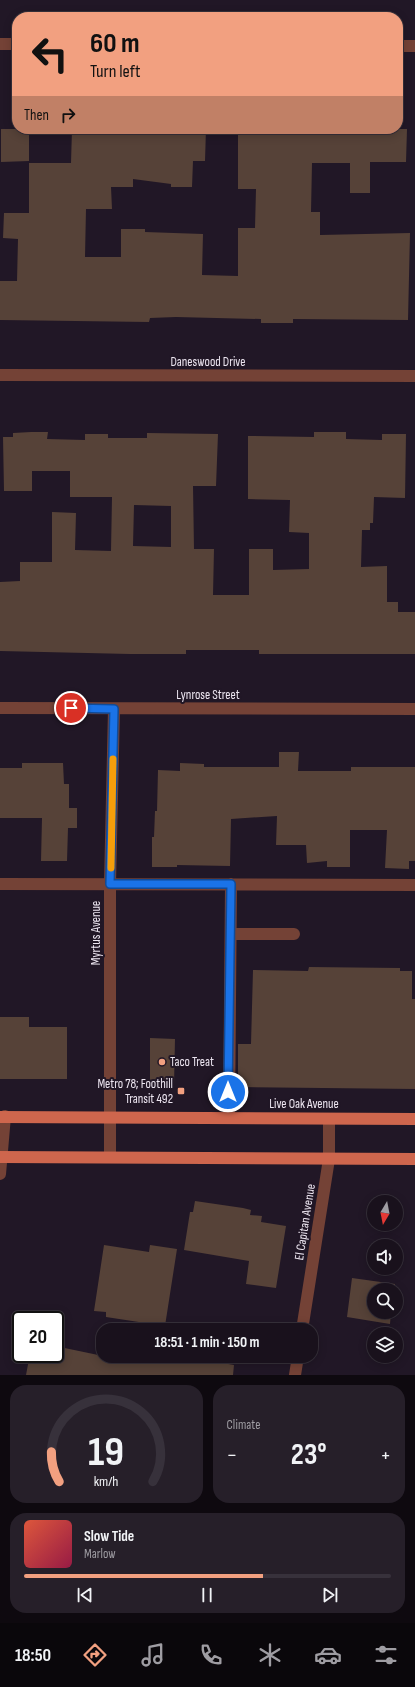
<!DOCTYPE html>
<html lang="en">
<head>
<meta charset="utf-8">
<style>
	body { margin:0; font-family:"Sofia Sans Condensed",sans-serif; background:#261f29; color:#f1f3f6; height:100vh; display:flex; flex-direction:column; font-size:15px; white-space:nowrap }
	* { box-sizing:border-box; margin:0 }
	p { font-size:13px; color:#9f9da3 }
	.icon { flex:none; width:22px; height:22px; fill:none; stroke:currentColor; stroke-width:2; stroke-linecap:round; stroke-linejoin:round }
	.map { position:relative; height:1375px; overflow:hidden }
	.panel { display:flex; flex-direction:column; gap:10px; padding:10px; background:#0e090f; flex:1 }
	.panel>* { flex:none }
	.banner { position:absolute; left:12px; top:12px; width:391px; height:122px; border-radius:16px; box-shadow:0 2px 10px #0003,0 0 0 1px #37313b; background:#f2a080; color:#111; overflow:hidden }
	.needle { width:26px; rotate:190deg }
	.fabs { position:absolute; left:367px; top:1195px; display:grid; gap:8px }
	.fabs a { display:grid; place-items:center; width:36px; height:36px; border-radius:50%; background:#19111c; box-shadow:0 2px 10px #0003,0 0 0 1px #37313b; font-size:20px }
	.speed { position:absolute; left:12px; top:1311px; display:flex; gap:8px; font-size:20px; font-weight:700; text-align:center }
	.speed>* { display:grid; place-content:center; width:52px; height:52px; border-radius:50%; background:#19111c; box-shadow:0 2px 10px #0003,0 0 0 1px #37313b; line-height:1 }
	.speed .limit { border:2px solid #111; border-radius:6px; background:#fff; color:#111 }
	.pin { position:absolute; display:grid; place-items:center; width:34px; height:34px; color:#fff; margin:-17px; border:2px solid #fff; border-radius:50%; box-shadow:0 1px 4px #0007 }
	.me { position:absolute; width:44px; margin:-22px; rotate:0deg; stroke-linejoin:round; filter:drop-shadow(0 0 3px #0008) }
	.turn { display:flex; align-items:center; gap:14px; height:84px; padding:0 12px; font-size:18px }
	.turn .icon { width:52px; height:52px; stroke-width:2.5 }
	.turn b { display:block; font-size:28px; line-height:34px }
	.then { display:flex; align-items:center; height:38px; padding:0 12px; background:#0003; gap:8px; font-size:15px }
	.big { font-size:30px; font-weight:700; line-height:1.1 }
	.panel .card { flex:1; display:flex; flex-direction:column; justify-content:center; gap:6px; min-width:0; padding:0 14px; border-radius:16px; background:#261f29 }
	.panel .dial { align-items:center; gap:0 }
	.dial svg { height:104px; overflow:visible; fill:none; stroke:#37313b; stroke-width:7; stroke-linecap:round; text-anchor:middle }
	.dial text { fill:#f1f3f6; stroke:none }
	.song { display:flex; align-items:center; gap:12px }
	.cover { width:48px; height:48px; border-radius:6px; background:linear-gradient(135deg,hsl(10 70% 55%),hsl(340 70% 35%)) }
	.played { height:4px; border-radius:2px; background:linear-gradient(90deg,#f2a080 65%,#37313b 65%) }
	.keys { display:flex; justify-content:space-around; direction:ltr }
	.heat { display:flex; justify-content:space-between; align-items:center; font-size:22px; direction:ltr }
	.panel .tiles { flex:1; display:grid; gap:10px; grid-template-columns:1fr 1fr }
	.card:last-child { grid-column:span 2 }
	.trip { position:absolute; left:96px; top:1323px; width:222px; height:40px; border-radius:16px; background:#19111c; box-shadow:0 2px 10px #0003,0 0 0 1px #37313b; font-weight:700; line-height:40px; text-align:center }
	.menu { display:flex; height:64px; justify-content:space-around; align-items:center; background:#0a070b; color:#9f9da3 }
	.menu .icon { width:28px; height:28px }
	.menu .selected { color:#f2a080 }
	.menu b { font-size:18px; color:#f1f3f6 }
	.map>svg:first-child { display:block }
</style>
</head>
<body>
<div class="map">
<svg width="415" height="1375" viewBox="0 0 415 1375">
	<rect width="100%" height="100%" fill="#211726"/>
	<!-- building -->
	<path fill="#564238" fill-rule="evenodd" d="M 1,129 L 29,129 L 29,161 L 1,162 Z
		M 72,129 L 206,129 L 205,161 L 193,161 L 192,187 L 171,187 L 171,184 L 133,179 L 133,187 L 111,187 L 112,209 L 86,209 L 85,257 L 121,257 L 121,229 L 145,229 L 145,232 L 203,234 L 202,275 L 238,276 L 238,228 L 255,228 L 256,189 L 238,189 L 238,129 L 407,129 L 406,162 L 370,162 L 370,193 L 350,193 L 350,163 L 312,163 L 311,212 L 320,212 L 320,235 L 410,233 L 408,320 L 293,319 L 293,323 L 261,323 L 261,319 L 176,317 L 150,318 L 149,322 L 0,320 L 0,281 L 17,281 L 18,239 L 3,238 L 4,213 L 29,213 L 29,163 L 71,163 Z
		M 31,432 L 48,432 L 47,439 L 85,440 L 85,434 L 108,434 L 108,438 L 147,438 L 147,433 L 218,434 L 216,486 L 193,486 L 194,549 L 214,549 L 213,595 L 249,595 L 249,549 L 273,549 L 273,570 L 309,569 L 309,533 L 289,532 L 290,500 L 248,499 L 248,436 L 314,437 L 314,432 L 346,432 L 346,439 L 382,440 L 382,434 L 406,434 L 405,498 L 374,497 L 373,523 L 370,523 L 370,530 L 362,530 L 361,567 L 387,566 L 387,602 L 398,602 L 398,612 L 415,612 L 415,654 L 259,654 L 259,650 L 186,650 L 186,654 L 130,654 L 0,651 L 0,582 L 20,581 L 20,562 L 52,562 L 52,512 L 76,513 L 75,550 L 111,551 L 112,497 L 70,497 L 70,471 L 32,471 L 32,491 L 4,491 L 3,437 L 13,437 L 13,433 ZM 134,505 L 171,506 L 171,547 L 133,546 Z
		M 279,752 L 299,752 L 298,771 L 351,771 L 351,767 L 415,767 L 415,861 L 409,861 L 409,869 L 385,868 L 387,830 L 350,830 L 350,867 L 327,867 L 327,861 L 307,863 L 306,845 L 276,845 L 277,816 L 231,819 L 230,866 L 177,865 L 177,867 L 152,867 L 152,837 L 154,837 L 155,811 L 157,811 L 158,770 L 180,771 L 180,763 L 204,764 L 204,767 L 279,767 Z
		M 22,763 L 63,763 L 64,784 L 69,784 L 69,808 L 77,808 L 77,828 L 68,828 L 67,861 L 41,861 L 42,818 L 0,818 L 0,768 L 22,768 Z
		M 309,967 L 400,968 L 400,971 L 412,971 L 412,999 L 415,999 L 415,1089 L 238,1087 L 238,1044 L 251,1044 L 253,970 L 308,971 Z
		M 0,1017 L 29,1017 L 29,1027 L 67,1027 L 67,1079 L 0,1079 Z
		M 150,1038 L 175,1039 L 174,1086 L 150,1086 Z
		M 195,1201 L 243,1208 L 251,1210 L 250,1215 L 262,1216 L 261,1222 L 286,1226 L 276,1288 L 246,1284 L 249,1261 L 184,1250 L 190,1212 L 193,1212 Z
		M 104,1245 L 149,1252 L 150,1245 L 177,1249 L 165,1326 L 106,1317 L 106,1312 L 94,1311 Z
		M 352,1278 L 395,1284 L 395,1290 L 374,1290 L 374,1312 L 391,1312 L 390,1324 L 347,1317 Z
		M 55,1346 L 103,1356 L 182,1356 L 234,1365 L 233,1375 L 26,1375 L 30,1354 L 55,1354 Z"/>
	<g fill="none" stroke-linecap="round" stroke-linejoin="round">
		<!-- lane -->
		<path stroke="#744236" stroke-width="12" d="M 0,884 L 415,885
			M 231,934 L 294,934
			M 229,1118 L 231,884"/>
		<!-- street -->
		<path stroke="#744236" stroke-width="12" d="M 0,44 L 17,44
			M 398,46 L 415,46
			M 0,375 L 415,376
			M 0,708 L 415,709
			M 110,1157 L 110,884 L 114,709
			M 0,1174 L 5,1116
			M 302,1330 L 329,1159 L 329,1119
			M 295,1375 L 298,1356"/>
		<!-- primary -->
		<path stroke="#ce664d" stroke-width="12" d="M 0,1117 L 415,1119
			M 0,1157 L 415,1159"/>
	</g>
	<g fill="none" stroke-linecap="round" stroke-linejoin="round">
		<defs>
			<path id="route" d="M 71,708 L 114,709 L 110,884 L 231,884 L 228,1092"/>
		</defs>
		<!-- route casing -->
		<use href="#route" stroke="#114b97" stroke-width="10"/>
		<!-- route -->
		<use href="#route" stroke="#1a73e8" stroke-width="7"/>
		<!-- slow -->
		<path stroke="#f59e0b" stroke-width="7" d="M 111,868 L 113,759"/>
	</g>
	<!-- markers -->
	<g fill="#f2a080" stroke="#211726" stroke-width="1.5">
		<circle cx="162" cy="1062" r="4"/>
		<rect x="177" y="1087" width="8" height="8" rx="2"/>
	</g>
	<g text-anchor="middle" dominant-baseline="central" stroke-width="4" stroke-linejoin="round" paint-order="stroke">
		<!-- street labels -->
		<g font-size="13" fill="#ede6f1" stroke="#211726">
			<text x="208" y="362">Daneswood Drive</text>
			<text x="208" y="695">Lynrose Street</text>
			<text transform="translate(96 933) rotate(-90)">Myrtus Avenue</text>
			<text x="304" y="1104">Live Oak Avenue</text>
			<text transform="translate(305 1222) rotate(-81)">El Capitan Avenue</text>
		</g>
		<!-- poi labels -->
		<g font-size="13" fill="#ede6f1" stroke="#211726" text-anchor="start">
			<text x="170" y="1062">Taco Treat</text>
			<text x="173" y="1084" text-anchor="end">Metro 78; Foothill<tspan x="173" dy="15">Transit 492</tspan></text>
		</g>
	</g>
</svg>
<div class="fabs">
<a><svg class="needle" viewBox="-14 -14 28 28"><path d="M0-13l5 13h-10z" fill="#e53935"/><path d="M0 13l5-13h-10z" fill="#9f9da3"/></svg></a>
<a><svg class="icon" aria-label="sound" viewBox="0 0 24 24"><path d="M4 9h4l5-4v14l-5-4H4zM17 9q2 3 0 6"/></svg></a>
<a><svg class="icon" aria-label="search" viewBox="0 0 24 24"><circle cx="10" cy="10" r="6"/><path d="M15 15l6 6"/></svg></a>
<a><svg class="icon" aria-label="layers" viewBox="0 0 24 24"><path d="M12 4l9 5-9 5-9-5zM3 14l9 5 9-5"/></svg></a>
</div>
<div class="speed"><div class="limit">20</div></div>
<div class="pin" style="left:71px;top:708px;background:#d93025"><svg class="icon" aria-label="arrive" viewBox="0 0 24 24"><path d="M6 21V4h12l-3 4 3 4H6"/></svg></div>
<svg class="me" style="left:228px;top:1092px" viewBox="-20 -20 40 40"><circle r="17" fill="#1a73e8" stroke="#fff" stroke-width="3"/><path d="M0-11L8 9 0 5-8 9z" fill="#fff"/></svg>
<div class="trip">18:51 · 1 min · 150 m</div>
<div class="banner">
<div class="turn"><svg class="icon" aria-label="left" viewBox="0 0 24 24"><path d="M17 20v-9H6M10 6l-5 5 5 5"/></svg><div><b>60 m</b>Turn left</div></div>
<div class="then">Then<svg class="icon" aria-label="right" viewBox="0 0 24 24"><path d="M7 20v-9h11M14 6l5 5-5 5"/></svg></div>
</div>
</div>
<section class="panel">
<div class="tiles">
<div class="card dial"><svg viewBox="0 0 100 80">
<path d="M14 69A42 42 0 1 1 86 69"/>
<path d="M14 69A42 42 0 0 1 8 46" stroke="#f2a080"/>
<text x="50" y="56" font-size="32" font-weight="700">19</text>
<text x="50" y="72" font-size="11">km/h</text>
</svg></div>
<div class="card"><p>Climate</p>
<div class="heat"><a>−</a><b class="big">23°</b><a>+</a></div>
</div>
<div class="card">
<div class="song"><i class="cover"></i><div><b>Slow Tide</b><p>Marlow</p></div></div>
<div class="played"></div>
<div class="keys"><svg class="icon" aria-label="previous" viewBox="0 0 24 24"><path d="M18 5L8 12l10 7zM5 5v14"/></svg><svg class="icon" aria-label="pause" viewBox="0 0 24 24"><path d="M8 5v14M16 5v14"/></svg><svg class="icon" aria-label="next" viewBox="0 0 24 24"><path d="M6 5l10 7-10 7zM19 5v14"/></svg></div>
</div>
</div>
</section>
<nav class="menu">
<b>18:50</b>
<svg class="icon selected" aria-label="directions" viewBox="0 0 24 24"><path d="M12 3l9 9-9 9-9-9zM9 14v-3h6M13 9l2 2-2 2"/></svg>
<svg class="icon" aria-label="music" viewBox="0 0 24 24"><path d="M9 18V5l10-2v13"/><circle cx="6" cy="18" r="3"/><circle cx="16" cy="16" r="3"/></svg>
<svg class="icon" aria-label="phone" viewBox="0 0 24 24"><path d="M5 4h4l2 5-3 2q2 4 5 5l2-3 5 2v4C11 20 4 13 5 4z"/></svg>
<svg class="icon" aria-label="climate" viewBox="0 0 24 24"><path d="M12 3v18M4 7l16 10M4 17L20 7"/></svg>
<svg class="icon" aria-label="car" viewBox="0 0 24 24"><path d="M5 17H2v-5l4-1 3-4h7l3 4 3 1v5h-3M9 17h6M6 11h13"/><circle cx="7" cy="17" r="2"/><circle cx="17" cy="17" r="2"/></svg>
<svg class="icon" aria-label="filters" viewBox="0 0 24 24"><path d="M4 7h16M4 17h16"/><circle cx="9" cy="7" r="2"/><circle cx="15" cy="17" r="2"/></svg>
</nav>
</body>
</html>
